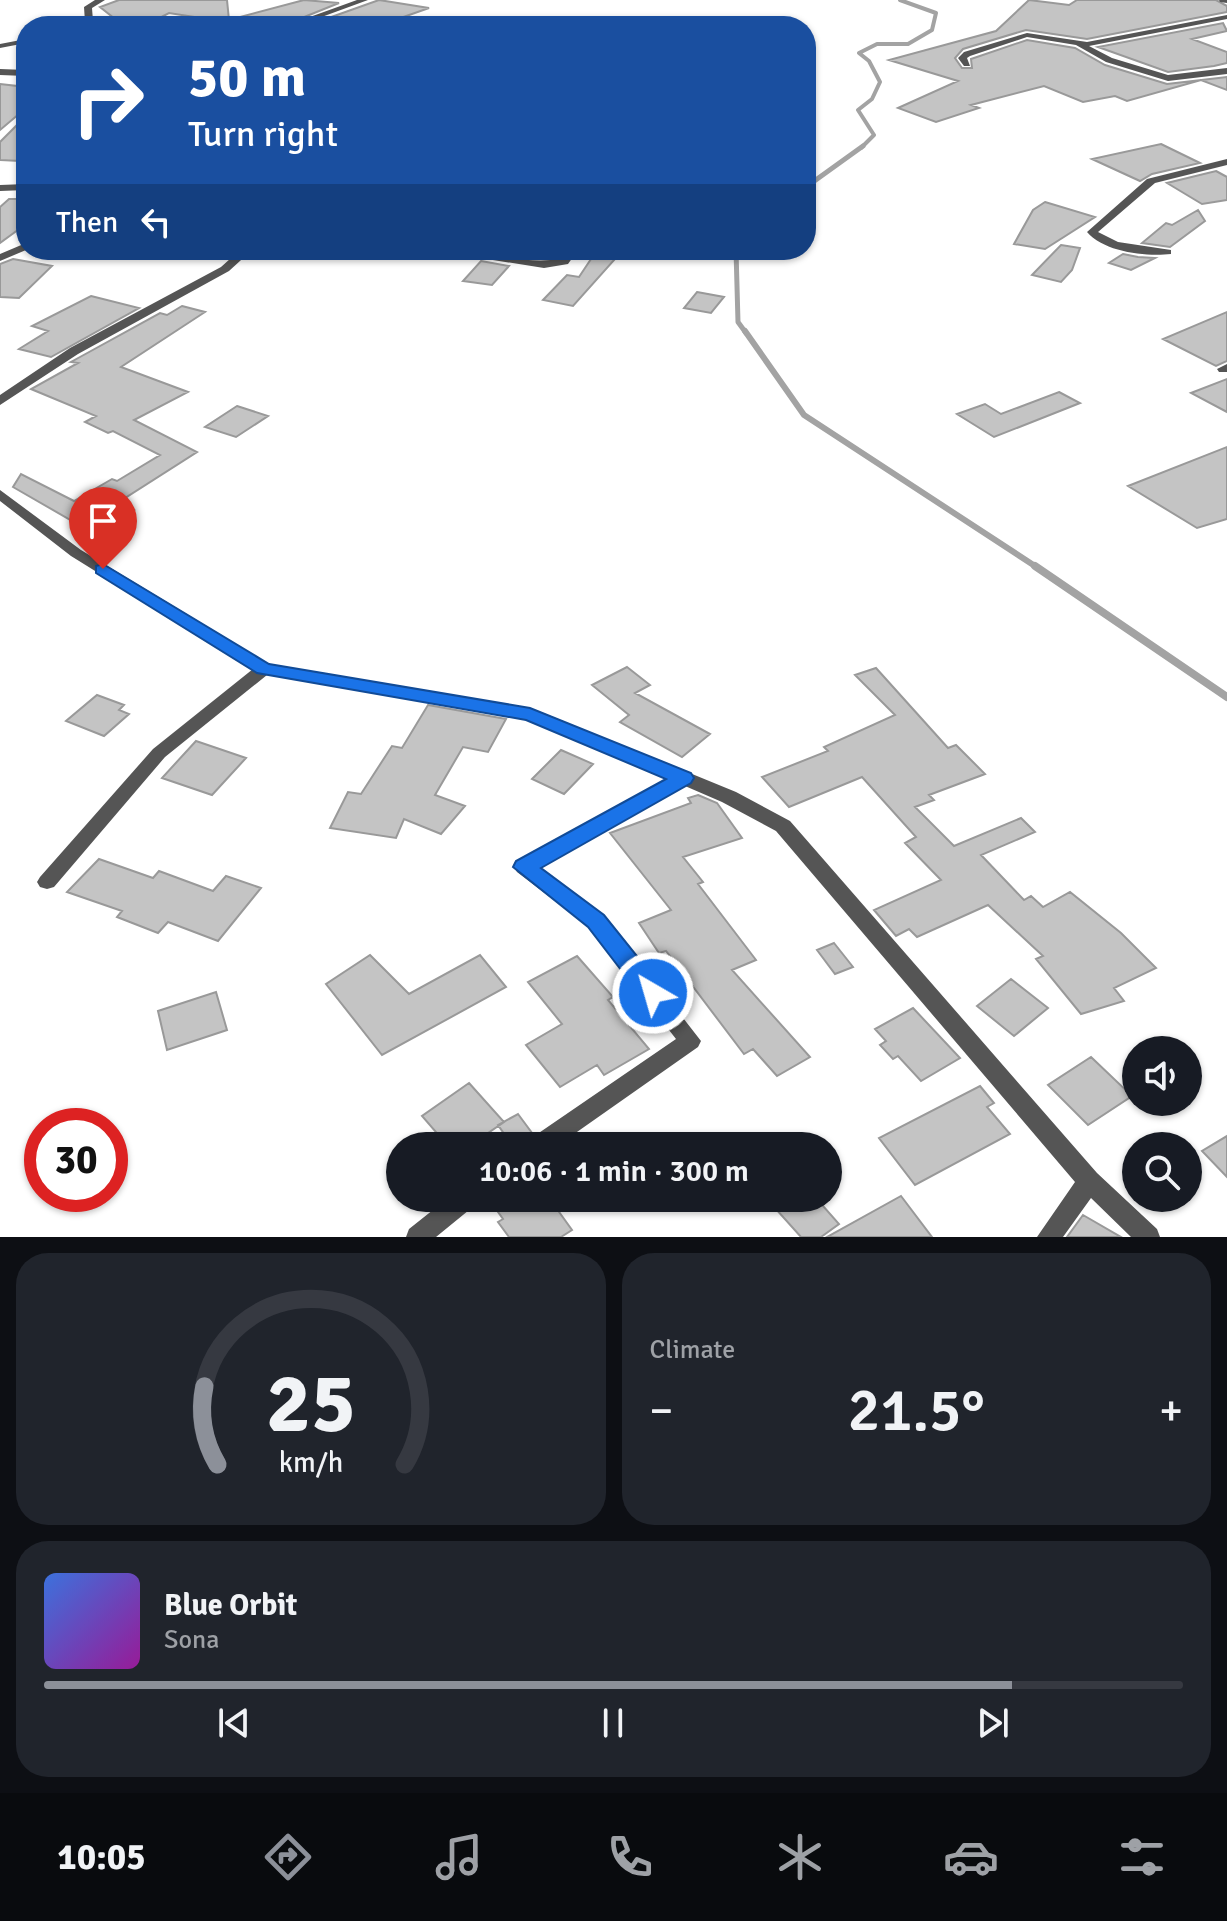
<!DOCTYPE html>
<html lang="en">
<head>
<meta charset="utf-8">
<style>
	body { margin:0; font-family:Signika,sans-serif; background:#20242c; color:#f1f3f6; height:100vh; display:flex; flex-direction:column; font-size:30px; white-space:nowrap }
	* { box-sizing:border-box; margin:0 }
	p { font-size:26px; color:#9ea1a6 }
	.icon { flex:none; width:44px; height:44px; fill:none; stroke:currentColor; stroke-width:2; stroke-linecap:round; stroke-linejoin:round }
	.map { position:relative; height:1237px; overflow:hidden }
	.details { display:flex; flex-direction:column; gap:16px; padding:16px; background:#0d0f14; flex:1 }
	.details>* { flex:none }
	.banner { position:absolute; left:16px; top:16px; width:800px; height:244px; border-radius:32px; box-shadow:0 2px 6px #0004; background:#1a4fa0; color:#fff; overflow:hidden }
	.fabs { position:absolute; left:1122px; top:1036px; display:grid; gap:16px }
	.fabs a { display:grid; place-items:center; width:80px; height:80px; border-radius:50%; background:#171b24; box-shadow:0 2px 6px #0004; font-size:40px }
	.speed { position:absolute; left:24px; top:1108px; display:flex; gap:16px; font-size:40px; font-weight:700; text-align:center }
	.speed>* { display:grid; place-content:center; width:104px; height:104px; border-radius:50%; background:#171b24; box-shadow:0 2px 6px #0004; line-height:1 }
	.speed .limit { border:12px solid #d22; background:#fff; color:#111 }
	.pin { position:absolute; display:grid; place-items:center; width:68px; height:68px; color:#fff; margin:-82px -34px; border-radius:50% 50% 50% 0; rotate:-45deg; box-shadow:0 0 8px #0007 }
	.pin .icon { rotate:45deg }
	.me { position:absolute; width:88px; margin:-44px; rotate:322deg; stroke-linejoin:round; filter:drop-shadow(0 0 6px #0008) }
	.turn { display:flex; align-items:center; gap:28px; height:168px; padding:0 40px; font-size:36px }
	.turn .icon { width:104px; height:104px; stroke-width:2.5 }
	.turn b { display:block; font-size:56px; line-height:68px }
	.then { display:flex; align-items:center; height:76px; padding:0 40px; background:#0003; gap:16px; font-size:30px }
	.big { font-size:60px; font-weight:600; line-height:1.1 }
	.details .widget { flex:1; display:flex; flex-direction:column; justify-content:center; gap:12px; min-width:0; padding:0 28px; border-radius:32px; background:#20242c }
	.details .dial { align-items:center; gap:0 }
	.dial svg { height:208px; overflow:visible; fill:none; stroke:#363941; stroke-width:7; stroke-linecap:round; text-anchor:middle }
	.dial text { fill:#f1f3f6; stroke:none }
	.song { display:flex; align-items:center; gap:24px }
	.cover { width:96px; height:96px; border-radius:12px; background:linear-gradient(135deg,hsl(220 70% 55%),hsl(300 70% 35%)) }
	.played { height:8px; border-radius:4px; background:linear-gradient(90deg,#8c9099 85%,#363941 85%) }
	.keys { display:flex; justify-content:space-around; direction:ltr }
	.heat { display:flex; justify-content:space-between; align-items:center; font-size:44px; direction:ltr }
	.details .tiles { flex:1; display:grid; gap:16px; grid-template-columns:1fr 1fr }
	.widget:last-child { grid-column:span 2 }
	.trip { position:absolute; left:386px; top:1132px; width:456px; height:80px; border-radius:40px; background:#171b24; box-shadow:0 2px 6px #0004; font-weight:600; line-height:80px; text-align:center }
	.tabs { display:flex; height:128px; justify-content:space-around; align-items:center; background:#090b0e; color:#9ea1a6 }
	.tabs .icon { width:56px; height:56px }
	.tabs .on { color:#8c9099 }
	.tabs b { font-size:36px; color:#f1f3f6 }
	.map>svg:first-child { display:block }
</style>
</head>
<body>
<div class="map">
<svg width="1227" height="1237" viewBox="0 0 1227 1237">
	<rect width="100%" height="100%" fill="#fff"/>
	<g fill="none" stroke-linecap="round" stroke-linejoin="round">
		<!-- stream-far3 -->
		<path stroke="#a3a3a3" stroke-width="4" d="M 861,148 L 874,135 L 858,110 L 872,99 L 880,82 L 869,61 L 859,53 L 877,44 L 908,44 L 932,30 L 936,13 L 900,0"/>
		<!-- stream-far2 -->
		<path stroke="#a3a3a3" stroke-width="5" d="M 806,187 L 863,146
			M 736,250 L 738,322 L 746,333"/>
		<!-- stream-far1 -->
		<path stroke="#a3a3a3" stroke-width="6" d="M 745,331 L 804,415 L 1038,568"/>
		<!-- stream -->
		<path stroke="#a3a3a3" stroke-width="8" d="M 1035,566 L 1227,697"/>
	</g>
	<!-- building -->
	<path fill="#c4c4c4" stroke="#999" stroke-width="2" d="M 119,0 L 227,0 L 229,20 L 304,0 L 339,3 L 282,26 L 227,26 L 226,22 L 169,13 L 144,26 L 124,26 L 100,7 Z
		M 379,0 L 429,8 L 378,26 L 306,26 Z
		M 1029,0 L 1069,5 L 1077,0 L 1216,0 L 1227,6 L 1227,12 L 1087,39 L 1026,30 L 963,49 L 955,58 L 962,68 L 972,68 L 971,59 L 1027,40 L 1075,48 L 1105,65 L 1167,84 L 1227,77 L 1227,90 L 1201,80 L 1127,101 L 1115,96 L 1083,102 L 1044,86 L 971,105 L 979,108 L 936,122 L 898,108 L 958,81 L 889,60 L 996,31 Z
		M 1223,23 L 1227,31 L 1192,39 L 1227,52 L 1227,63 L 1214,66 L 1168,72 L 1098,47 Z
		M 0,84 L 26,87 L 26,108 L 0,130 Z
		M 26,116 L 26,154 L 20,161 L 0,160 L 0,142 Z
		M 1161,144 L 1200,163 L 1152,174 L 1140,181 L 1092,159 Z
		M 1216,171 L 1227,177 L 1227,200 L 1202,204 L 1167,183 Z
		M 9,199 L 26,199 L 26,224 L 0,243 L 0,207 Z
		M 1045,202 L 1095,217 L 1045,249 L 1014,244 L 1033,210 Z
		M 1198,210 L 1205,221 L 1170,247 L 1142,243 L 1166,223 L 1172,225 Z
		M 1061,245 L 1080,248 L 1072,270 L 1061,282 L 1032,275 Z
		M 597,250 L 623,250 L 573,306 L 543,300 L 567,275 L 579,277 Z
		M 1123,254 L 1138,257 L 1155,258 L 1131,270 L 1109,263 Z
		M 13,259 L 52,266 L 19,298 L 0,297 L 0,264 Z
		M 481,261 L 509,266 L 492,285 L 463,281 Z
		M 697,292 L 724,297 L 711,313 L 684,308 Z
		M 91,296 L 139,308 L 51,357 L 19,349 L 48,331 L 32,326 Z
		M 182,306 L 205,312 L 121,367 L 188,392 L 134,420 L 197,452 L 119,502 L 134,510 L 93,533 L 13,487 L 21,474 L 74,501 L 112,479 L 117,481 L 160,455 L 113,431 L 108,433 L 85,422 L 96,416 L 31,389 L 78,363 L 71,362 L 80,357 L 160,313 L 167,315 Z
		M 1227,312 L 1227,361 L 1216,366 L 1163,339 Z
		M 1227,379 L 1227,412 L 1191,393 Z
		M 1059,392 L 1080,403 L 994,437 L 957,414 L 985,404 L 1001,414 Z
		M 237,406 L 268,416 L 236,437 L 205,427 Z
		M 1227,447 L 1227,519 L 1197,528 L 1128,486 Z
		M 627,667 L 650,685 L 635,693 L 710,734 L 682,757 L 620,722 L 629,715 L 592,685 Z
		M 876,668 L 948,748 L 956,745 L 985,774 L 929,795 L 934,800 L 915,807 L 954,846 L 1021,818 L 1035,832 L 981,855 L 1024,900 L 1031,896 L 1043,907 L 1070,892 L 1121,933 L 1156,968 L 1114,988 L 1124,1001 L 1081,1014 L 1036,959 L 1043,956 L 988,905 L 917,937 L 909,929 L 896,936 L 874,910 L 941,880 L 905,843 L 916,837 L 862,777 L 789,807 L 762,777 L 828,751 L 824,747 L 895,715 L 855,675 Z
		M 97,695 L 124,705 L 119,710 L 129,714 L 104,736 L 66,721 Z
		M 428,705 L 506,719 L 488,752 L 463,747 L 435,795 L 465,806 L 441,834 L 404,819 L 396,838 L 330,828 L 348,792 L 361,794 L 392,746 L 402,748 Z
		M 196,741 L 246,758 L 212,795 L 162,778 Z
		M 561,750 L 593,764 L 564,794 L 532,779 Z
		M 698,795 L 717,803 L 742,838 L 683,857 L 703,882 L 698,884 L 756,960 L 732,970 L 810,1057 L 777,1076 L 753,1049 L 744,1054 L 666,951 L 659,953 L 639,923 L 671,910 L 610,833 L 691,803 L 688,798 Z
		M 99,859 L 153,878 L 159,871 L 213,891 L 226,876 L 261,888 L 218,941 L 168,922 L 158,933 L 117,917 L 122,911 L 67,892 Z
		M 834,943 L 853,967 L 835,974 L 817,950 Z
		M 370,955 L 409,994 L 480,955 L 506,987 L 382,1055 L 326,984 Z
		M 577,956 L 613,997 L 608,1000 L 649,1049 L 604,1075 L 597,1065 L 560,1087 L 526,1045 L 562,1024 L 528,982 Z
		M 1011,979 L 1048,1008 L 1014,1036 L 977,1006 Z
		M 216,992 L 227,1030 L 167,1050 L 158,1011 Z
		M 913,1008 L 960,1058 L 921,1081 L 898,1056 L 893,1059 L 880,1045 L 886,1041 L 875,1029 Z
		M 1091,1057 L 1132,1096 L 1088,1125 L 1048,1085 Z
		M 469,1083 L 504,1122 L 469,1146 L 448,1146 L 422,1116 Z
		M 980,1086 L 994,1103 L 987,1107 L 1010,1134 L 915,1185 L 879,1138 Z
		M 518,1114 L 532,1133 L 512,1145 L 498,1125 Z
		M 1227,1136 L 1227,1177 L 1202,1151 Z
		M 901,1196 L 932,1237 L 827,1237 Z
		M 488,1198 L 549,1198 L 572,1230 L 561,1237 L 509,1237 L 498,1222 L 503,1219 Z
		M 766,1198 L 816,1198 L 839,1224 L 821,1237 L 801,1237 Z
		M 1083,1215 L 1121,1237 L 1067,1237 Z"/>
	<g fill="none" stroke-linecap="round" stroke-linejoin="round">
		<!-- minor -->
		<path fill="#555" fill-rule="evenodd" d="M 95,0 L 105,0 L 92,8 L 93,21 L 102,26 L 91,26 L 85,22 L 84,7 Z
			M 357,0 L 368,0 L 297,26 L 285,26 Z
			M 1219,0 L 1227,0 L 1227,3 L 1220,2 Z
			M 1227,15 L 1227,19 L 1089,46 L 1112,58 L 1168,75 L 1227,68 L 1227,74 L 1168,81 L 1106,62 L 1076,45 L 1027,37 L 970,56 L 967,58 L 970,66 L 964,66 L 958,58 L 964,52 L 1027,33 L 1087,42 Z
			M 26,39 L 26,43 L 0,48 L 0,44 Z
			M 0,69 L 26,70 L 26,76 L 0,75 Z
			M 1227,159 L 1227,165 L 1155,183 L 1098,232 L 1118,242 L 1171,250 L 1171,254 C 1146,257 1104,252 1087,232 L 1147,179 Z
			M 26,184 L 26,190 L 0,191 L 0,185 Z
			M 26,243 L 26,250 L 0,261 L 0,254 Z
			M 240,250 L 252,250 L 229,271 L 78,354 L 0,405 L 0,395 L 70,348 L 221,267 Z
			M 444,250 C 482,250 522,265 560,259 L 567,250 L 578,250 L 568,264 L 544,268 L 449,253 Z
			M 1227,364 L 1227,372 L 1219,372 L 1217,369 Z
			M 0,490 L 81,550 L 269,664 L 536,710 L 736,792 L 790,821 L 1097,1173 L 1157,1229 L 1160,1237 L 1131,1237 L 1091,1198 L 1063,1237 L 1037,1237 L 1075,1182 L 776,831 L 722,802 L 685,786 L 539,868 L 603,915 L 701,1041 L 698,1047 L 557,1146 L 526,1146 L 530,1139 L 676,1039 L 589,927 L 517,872 L 514,867 L 517,862 L 668,779 L 526,719 L 267,675 L 165,757 L 54,887 L 47,889 L 40,887 L 37,882 L 40,877 L 153,749 L 253,669 L 71,556 L 0,501 Z
			M 448,1198 L 478,1198 L 474,1206 L 436,1237 L 406,1237 L 409,1229 Z"/>
	</g>
	<!-- route -->
	<path fill="#1a73e8" stroke="#114b97" stroke-width="2" d="M 103,564 L 269,664 L 530,708 L 691,773 L 694,778 L 691,783 L 541,868 L 604,915 L 661,986 L 665,993 L 661,1000 L 653,1003 L 644,1000 L 588,927 L 513,867 L 516,861 L 666,779 L 526,720 L 257,673 L 96,573 L 96,566 Z"/>
</svg>
<div class="fabs">
<a><svg class="icon" aria-label="sound" viewBox="0 0 24 24"><path d="M4 9h4l5-4v14l-5-4H4zM17 9q2 3 0 6"/></svg></a>
<a><svg class="icon" aria-label="search" viewBox="0 0 24 24"><circle cx="10" cy="10" r="6"/><path d="M15 15l6 6"/></svg></a>
</div>
<div class="speed"><div class="limit">30</div></div>
<div class="pin" style="left:103px;top:569px;background:#d93025"><svg class="icon" aria-label="arrive" viewBox="0 0 24 24"><path d="M6 21V4h12l-3 4 3 4H6"/></svg></div>
<svg class="me" style="left:653px;top:993px" viewBox="-20 -20 40 40"><circle r="17" fill="#1a73e8" stroke="#fff" stroke-width="3"/><path d="M0-11L8 9 0 5-8 9z" fill="#fff"/></svg>
<div class="trip">10:06 · 1 min · 300 m</div>
<div class="banner">
<div class="turn"><svg class="icon" aria-label="right" viewBox="0 0 24 24"><path d="M7 20v-9h11M14 6l5 5-5 5"/></svg><div><b>50 m</b>Turn right</div></div>
<div class="then">Then<svg class="icon" aria-label="left" viewBox="0 0 24 24"><path d="M17 20v-9H6M10 6l-5 5 5 5"/></svg></div>
</div>
</div>
<section class="details">
<div class="tiles">
<div class="widget dial"><svg viewBox="0 0 100 80">
<path d="M14 69A42 42 0 1 1 86 69"/>
<path d="M14 69A42 42 0 0 1 9 39" stroke="#8c9099"/>
<text x="50" y="56" font-size="32" font-weight="700">25</text>
<text x="50" y="72" font-size="11">km/h</text>
</svg></div>
<div class="widget"><p>Climate</p>
<div class="heat"><a>−</a><b class="big">21.5°</b><a>+</a></div>
</div>
<div class="widget">
<div class="song"><i class="cover"></i><div><b>Blue Orbit</b><p>Sona</p></div></div>
<div class="played"></div>
<div class="keys"><svg class="icon" aria-label="previous" viewBox="0 0 24 24"><path d="M18 5L8 12l10 7zM5 5v14"/></svg><svg class="icon" aria-label="pause" viewBox="0 0 24 24"><path d="M8 5v14M16 5v14"/></svg><svg class="icon" aria-label="next" viewBox="0 0 24 24"><path d="M6 5l10 7-10 7zM19 5v14"/></svg></div>
</div>
</div>
</section>
<nav class="tabs">
<b>10:05</b>
<svg class="icon on" aria-label="directions" viewBox="0 0 24 24"><path d="M12 3l9 9-9 9-9-9zM9 14v-3h6M13 9l2 2-2 2"/></svg>
<svg class="icon" aria-label="music" viewBox="0 0 24 24"><path d="M9 18V5l10-2v13"/><circle cx="6" cy="18" r="3"/><circle cx="16" cy="16" r="3"/></svg>
<svg class="icon" aria-label="phone" viewBox="0 0 24 24"><path d="M5 4h4l2 5-3 2q2 4 5 5l2-3 5 2v4C11 20 4 13 5 4z"/></svg>
<svg class="icon" aria-label="climate" viewBox="0 0 24 24"><path d="M12 3v18M4 7l16 10M4 17L20 7"/></svg>
<svg class="icon" aria-label="car" viewBox="0 0 24 24"><path d="M5 17H2v-5l4-1 3-4h7l3 4 3 1v5h-3M9 17h6M6 11h13"/><circle cx="7" cy="17" r="2"/><circle cx="17" cy="17" r="2"/></svg>
<svg class="icon" aria-label="filters" viewBox="0 0 24 24"><path d="M4 7h16M4 17h16"/><circle cx="9" cy="7" r="2"/><circle cx="15" cy="17" r="2"/></svg>
</nav>
</body>
</html>
